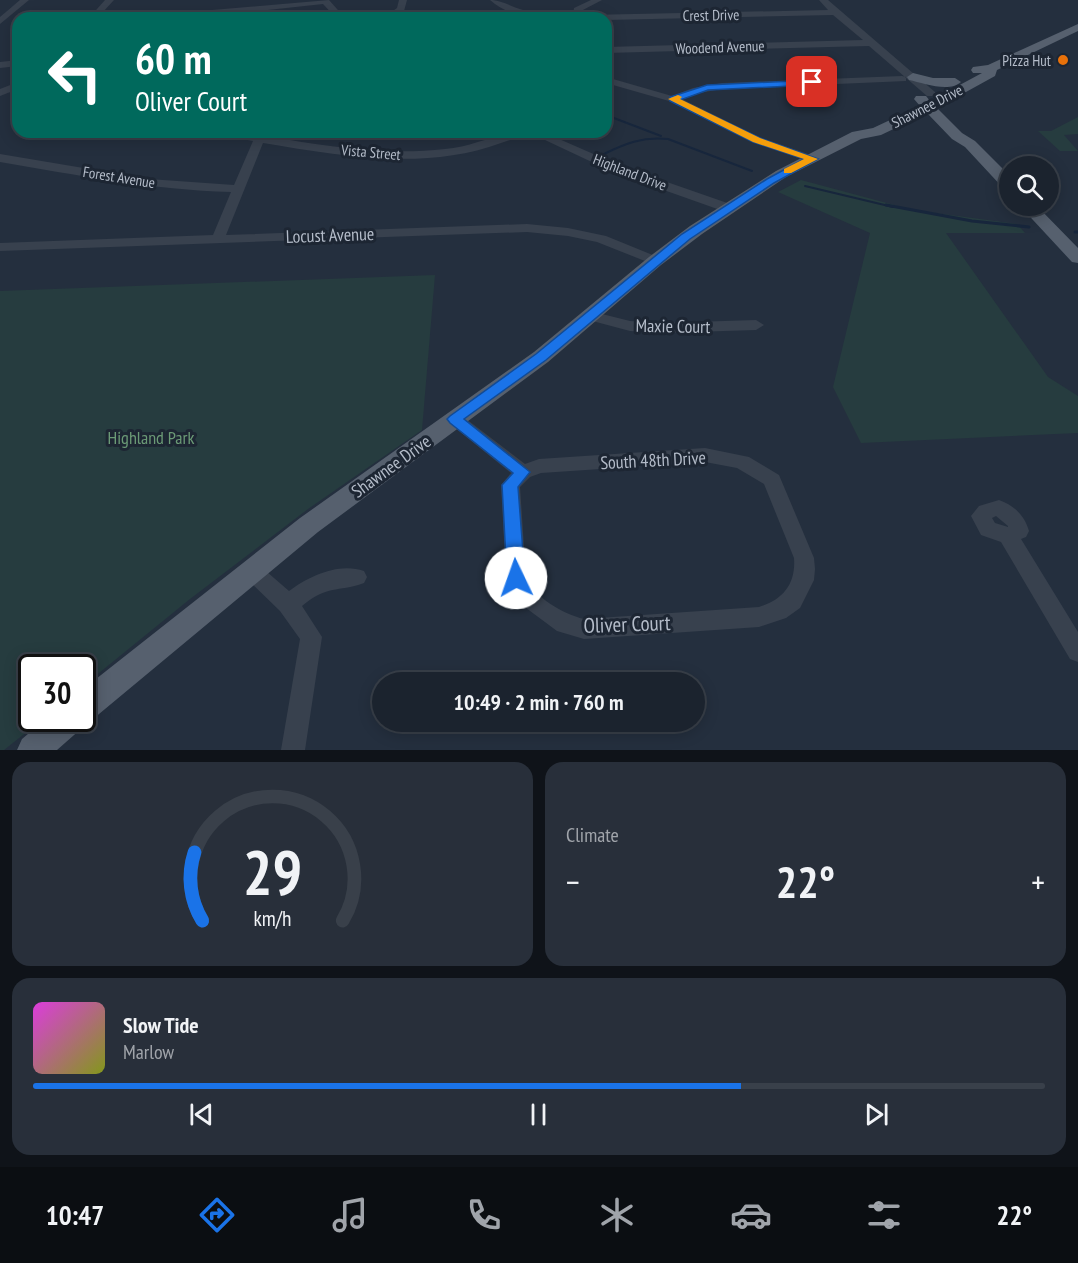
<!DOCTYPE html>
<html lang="en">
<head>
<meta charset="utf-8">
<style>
	body { margin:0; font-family:"PT Sans Narrow",sans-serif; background:#282f3a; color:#f1f3f6; height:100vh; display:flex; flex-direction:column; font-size:22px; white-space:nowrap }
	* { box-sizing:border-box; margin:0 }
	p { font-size:20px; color:#a0a4aa }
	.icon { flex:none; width:33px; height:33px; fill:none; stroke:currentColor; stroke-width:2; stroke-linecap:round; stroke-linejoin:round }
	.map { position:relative; height:750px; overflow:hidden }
	.details { display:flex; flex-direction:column; gap:12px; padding:12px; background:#0f1319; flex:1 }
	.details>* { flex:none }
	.guide { position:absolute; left:12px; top:12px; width:600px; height:126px; border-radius:18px; box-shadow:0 3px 15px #0003,0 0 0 2px #39404a; background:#00695c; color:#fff; overflow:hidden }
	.buttons { position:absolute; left:999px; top:156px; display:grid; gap:12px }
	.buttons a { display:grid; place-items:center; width:60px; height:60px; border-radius:50%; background:#1b232e; box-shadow:0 3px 15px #0003,0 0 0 2px #39404a; font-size:30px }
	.speed { position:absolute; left:18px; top:654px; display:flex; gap:12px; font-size:30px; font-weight:700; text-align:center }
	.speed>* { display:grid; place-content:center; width:78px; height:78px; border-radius:50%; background:#1b232e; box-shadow:0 3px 15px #0003,0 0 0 2px #39404a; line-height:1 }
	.speed .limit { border:3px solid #111; border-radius:9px; background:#fff; color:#111 }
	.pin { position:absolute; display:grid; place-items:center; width:51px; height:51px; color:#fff; margin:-26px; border-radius:12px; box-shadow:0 3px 9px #0006 }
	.me { position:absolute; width:66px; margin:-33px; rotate:357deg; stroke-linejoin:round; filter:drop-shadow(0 0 4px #0008) }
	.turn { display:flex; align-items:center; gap:21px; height:126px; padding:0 24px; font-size:27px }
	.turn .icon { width:78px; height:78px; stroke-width:2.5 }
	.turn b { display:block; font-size:42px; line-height:51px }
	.big { font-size:45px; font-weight:600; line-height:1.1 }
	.details .card { flex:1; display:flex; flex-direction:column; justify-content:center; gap:9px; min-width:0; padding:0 21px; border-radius:18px; background:#282f3a }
	.details .dial { align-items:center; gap:0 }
	.dial svg { height:156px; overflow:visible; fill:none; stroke:#39404a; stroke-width:7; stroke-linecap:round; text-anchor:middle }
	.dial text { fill:#f1f3f6; stroke:none }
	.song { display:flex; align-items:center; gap:18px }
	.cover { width:72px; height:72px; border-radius:9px; background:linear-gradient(135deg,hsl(300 70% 55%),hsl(70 70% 35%)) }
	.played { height:6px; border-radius:3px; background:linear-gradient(90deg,#1a73e8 70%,#39404a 70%) }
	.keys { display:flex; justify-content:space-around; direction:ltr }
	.heat { display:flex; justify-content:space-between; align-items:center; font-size:33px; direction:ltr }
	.details .tiles { flex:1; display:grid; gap:12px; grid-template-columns:1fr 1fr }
	.card:last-child { grid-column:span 2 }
	.trip { position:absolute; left:372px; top:672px; width:333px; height:60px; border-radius:30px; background:#1b232e; box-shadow:0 3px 15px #0003,0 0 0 2px #39404a; font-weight:600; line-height:60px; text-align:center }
	.dock { display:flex; height:96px; justify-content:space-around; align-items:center; background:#0b0e12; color:#a0a4aa }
	.dock .icon { width:42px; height:42px }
	.dock .on { color:#1a73e8 }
	.dock b { font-size:27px; color:#f1f3f6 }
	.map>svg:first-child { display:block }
</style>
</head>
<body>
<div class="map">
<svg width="1078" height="750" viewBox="0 0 1078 750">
	<rect width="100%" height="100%" fill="#242f3e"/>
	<!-- green -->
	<path fill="#263c3f" d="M 1078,117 L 1078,134 L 1064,135 L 1078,151 L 1060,151 L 1038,131 L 1051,131 Z
		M 801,180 L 913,210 L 1017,224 L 1025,233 L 946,233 L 1048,377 L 1078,396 L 1078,433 L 861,443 L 833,387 L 870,233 L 778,192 Z
		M 435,275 L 422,430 L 308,509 L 190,599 L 83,686 L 82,668 L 32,668 L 32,718 L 43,719 L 4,750 L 0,750 L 0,291 Z"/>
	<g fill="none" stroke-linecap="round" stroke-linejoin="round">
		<!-- stream-far1 -->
		<path stroke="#17263c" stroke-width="2" d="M 606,115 L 661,136
			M 602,155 C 624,144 643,136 668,139 L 752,171
			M 805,186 L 893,207"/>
		<!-- stream -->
		<path stroke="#17263c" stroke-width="3" d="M 886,205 L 972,221 L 1029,227
			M 1075,232 L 1078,232"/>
		<!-- minor -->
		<path fill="#38414e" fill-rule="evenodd" d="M 20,0 L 29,0 L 0,24 L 0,17 Z
			M 105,0 L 114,0 L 102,13 L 212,10 L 329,0 L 345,18 L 336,18 L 323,4 L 212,16 L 89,18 Z
			M 399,0 L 407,0 L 404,11 L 393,18 L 383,18 L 397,8 Z
			M 490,0 C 502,0 511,7 523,10 C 539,14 556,14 573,16 L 574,8 L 591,0 L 602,0 L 581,11 L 581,18 C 551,18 514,22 490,0 Z
			M 819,0 L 828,0 L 921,80 L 935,92 L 935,96 L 927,96 L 869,46 L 606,53 L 606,47 L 863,40 L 833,15 L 606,20 L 606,18 L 584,18 L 588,15 L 828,10 Z
			M 18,60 L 18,66 L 0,68 L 0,62 Z
			M 902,76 L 906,77 L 906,81 L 722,89 L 699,93 L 682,99 L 761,138 L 817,157 L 817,161 L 813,163 L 753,142 L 669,101 L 606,83 L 606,77 L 672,96 L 693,88 L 722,83 Z
			M 18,82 L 18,89 L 0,96 L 0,89 Z
			M 214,132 L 255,134 L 256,132 L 268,132 L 266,136 C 325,146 385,156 445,149 C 473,147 498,132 526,132 C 519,138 509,140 501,143 C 425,171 341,156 263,143 L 226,235 L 527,224 L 568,228 L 606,236 L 660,258 L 662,261 L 655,265 L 597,242 L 568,236 L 527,232 L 0,251 L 0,243 L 213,235 L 231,192 C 153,190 77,175 0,162 L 0,154 L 149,179 L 234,185 L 253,141 L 220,135 Z
			M 528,132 L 543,132 L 621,166 L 733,205 L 734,208 L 733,211 L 723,211 L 613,172 Z
			M 590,311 L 630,321 L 660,323 L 756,320 L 764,325 L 756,330 L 660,333 L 630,331 L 585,319 L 582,316 Z
			M 455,413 L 461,415 L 525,464 L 539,459 L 705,448 L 749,457 L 779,475 L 814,558 L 815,569 L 814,580 L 800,608 L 786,618 L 759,627 L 584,639 L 557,631 L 522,605 L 513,595 L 506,577 L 501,485 L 511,473 L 449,423 L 446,419 L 449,415 ZM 705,462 L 737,468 L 764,484 L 794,558 C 796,584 783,600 759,607 L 584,619 C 563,614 535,598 526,577 L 520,487 L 530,477 L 541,473 Z
			M 999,500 C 1014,505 1025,516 1029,531 L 1026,537 L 1021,539 L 1078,632 L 1078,662 L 1070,659 L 1001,542 L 981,535 L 971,516 L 979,506 ZM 996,516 L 1008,526 L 1008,527 L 995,523 L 992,518 Z
			M 252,562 L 259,565 L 289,591 C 309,576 339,562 364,571 L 367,577 L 364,583 C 336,593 329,584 302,606 L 322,637 L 305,750 L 281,750 L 300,639 L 280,611 L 245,577 L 242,571 L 245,565 Z"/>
		<!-- major -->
		<path fill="#56606e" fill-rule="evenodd" d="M 1078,24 L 1078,31 L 997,70 L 995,76 L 937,108 L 962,133 L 975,141 L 1010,176 L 1010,191 L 1004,189 L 965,147 L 952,139 L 927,113 L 881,135 L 861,139 L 786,177 L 702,234 L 661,265 L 548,362 L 318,532 L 93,719 L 84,723 L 82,728 L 57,750 L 17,750 L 22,739 L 47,718 L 82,718 L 82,690 L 300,518 L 534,352 L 649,257 L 690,226 L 776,171 L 852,132 L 873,128 L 920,106 L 914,99 L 916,96 L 926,96 L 930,101 L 982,73 L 973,73 L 971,70 L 973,67 L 988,65 Z
			M 913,73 L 933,78 L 955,78 L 961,82 C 949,93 923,83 909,80 L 907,77 Z
			M 1020,206 L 1037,206 L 1078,248 L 1078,263 L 1072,262 Z"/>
	</g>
	<!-- route -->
	<path fill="#1a73e8" stroke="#114b97" stroke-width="1.5" d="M 815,80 L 815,84 L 812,85 L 708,90 L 680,100 L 760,138 L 818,159 L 774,183 L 690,239 L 546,360 L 464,419 L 530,472 L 518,487 L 525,578 L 522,583 L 516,585 L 510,583 L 507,578 L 502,485 L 513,473 L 450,423 L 447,419 L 450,416 L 536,354 L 682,234 L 767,179 L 804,159 L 753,142 L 670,101 L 670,97 L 707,85 Z"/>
	<!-- slow -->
	<path fill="#f59e0b" d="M 678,95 L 682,97 L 680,99 L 760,138 L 818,159 L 791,173 L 784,173 L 784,169 L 804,159 L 753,142 L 668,99 Z"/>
	<!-- markers -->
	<circle fill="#e8710a" stroke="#1d2633" stroke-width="2" cx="1063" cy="60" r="6"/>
	<g text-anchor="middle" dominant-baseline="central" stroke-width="6" stroke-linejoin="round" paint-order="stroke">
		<!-- far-street labels -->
		<g font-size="15" fill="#b4bcc9" stroke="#1d2633">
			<text transform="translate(711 15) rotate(-1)">Crest Drive</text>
			<text transform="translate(720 47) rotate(-2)">Woodend Avenue</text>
			<text transform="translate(927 106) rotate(-27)">Shawnee Drive</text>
			<text transform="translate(371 152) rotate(5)">Vista Street</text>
			<text transform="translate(630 172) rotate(21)">Highland Drive</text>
			<text transform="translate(119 177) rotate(9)">Forest Avenue</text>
		</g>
		<!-- far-poi labels -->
		<g font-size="15" fill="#b4bcc9" stroke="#1d2633" text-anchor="end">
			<text x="1051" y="60">Pizza Hut</text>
		</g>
		<!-- street labels -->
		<g font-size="18" fill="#b4bcc9" stroke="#1d2633">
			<text transform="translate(330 235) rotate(-2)">Locust Avenue</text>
			<text transform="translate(673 326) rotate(1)">Maxie Court</text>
			<text transform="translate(653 460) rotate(-3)">South 48th Drive</text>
			<text transform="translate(391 466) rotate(-36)">Shawnee Drive</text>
		</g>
		<!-- park labels -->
		<g font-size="18" fill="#6b9a76" stroke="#1d2633">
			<text x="151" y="437">Highland Park</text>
		</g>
		<!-- near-street labels -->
		<g font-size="21" fill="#b4bcc9" stroke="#1d2633">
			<text transform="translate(627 624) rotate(-2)">Oliver Court</text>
		</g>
	</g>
</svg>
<div class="buttons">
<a><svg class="icon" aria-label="search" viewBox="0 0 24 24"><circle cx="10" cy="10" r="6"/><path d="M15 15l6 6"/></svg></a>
</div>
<div class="speed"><div class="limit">30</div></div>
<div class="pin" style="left:812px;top:82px;background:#d93025"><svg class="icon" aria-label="arrive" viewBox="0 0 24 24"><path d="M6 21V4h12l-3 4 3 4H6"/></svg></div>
<svg class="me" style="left:516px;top:578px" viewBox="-20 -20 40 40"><circle r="19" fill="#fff"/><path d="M0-13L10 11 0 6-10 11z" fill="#1a73e8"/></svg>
<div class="trip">10:49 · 2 min · 760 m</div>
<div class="guide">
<div class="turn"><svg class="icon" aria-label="left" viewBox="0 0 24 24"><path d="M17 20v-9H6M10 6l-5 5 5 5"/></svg><div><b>60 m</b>Oliver Court</div></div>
</div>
</div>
<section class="details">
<div class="tiles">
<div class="card dial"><svg viewBox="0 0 100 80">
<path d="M14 69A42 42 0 1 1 86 69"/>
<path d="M14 69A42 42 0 0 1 10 34" stroke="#1a73e8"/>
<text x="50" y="56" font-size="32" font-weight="700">29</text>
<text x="50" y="72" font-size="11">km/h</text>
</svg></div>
<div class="card"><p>Climate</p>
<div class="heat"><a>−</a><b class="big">22°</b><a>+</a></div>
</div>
<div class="card">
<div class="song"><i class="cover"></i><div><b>Slow Tide</b><p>Marlow</p></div></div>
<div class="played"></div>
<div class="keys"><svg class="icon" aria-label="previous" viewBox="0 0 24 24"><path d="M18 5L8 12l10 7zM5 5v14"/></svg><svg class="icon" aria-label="pause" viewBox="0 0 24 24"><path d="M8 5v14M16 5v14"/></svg><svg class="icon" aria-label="next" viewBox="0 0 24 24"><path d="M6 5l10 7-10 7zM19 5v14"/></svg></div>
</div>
</div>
</section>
<nav class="dock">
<b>10:47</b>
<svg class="icon on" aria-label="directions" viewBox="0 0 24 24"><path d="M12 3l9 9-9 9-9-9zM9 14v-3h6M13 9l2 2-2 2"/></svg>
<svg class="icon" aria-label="music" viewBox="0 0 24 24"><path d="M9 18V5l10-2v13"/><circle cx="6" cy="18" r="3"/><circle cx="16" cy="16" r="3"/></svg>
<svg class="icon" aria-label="phone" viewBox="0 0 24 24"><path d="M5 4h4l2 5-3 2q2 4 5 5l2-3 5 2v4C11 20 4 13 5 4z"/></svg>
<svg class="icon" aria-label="climate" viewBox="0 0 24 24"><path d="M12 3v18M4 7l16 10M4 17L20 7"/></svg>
<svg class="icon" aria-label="car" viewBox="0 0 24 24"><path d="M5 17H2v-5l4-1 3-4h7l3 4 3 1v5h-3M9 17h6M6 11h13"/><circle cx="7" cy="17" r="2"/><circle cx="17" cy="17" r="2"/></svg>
<svg class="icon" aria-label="filters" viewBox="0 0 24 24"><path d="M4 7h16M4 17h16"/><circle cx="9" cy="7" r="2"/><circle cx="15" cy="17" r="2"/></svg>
<b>22°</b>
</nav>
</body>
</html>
